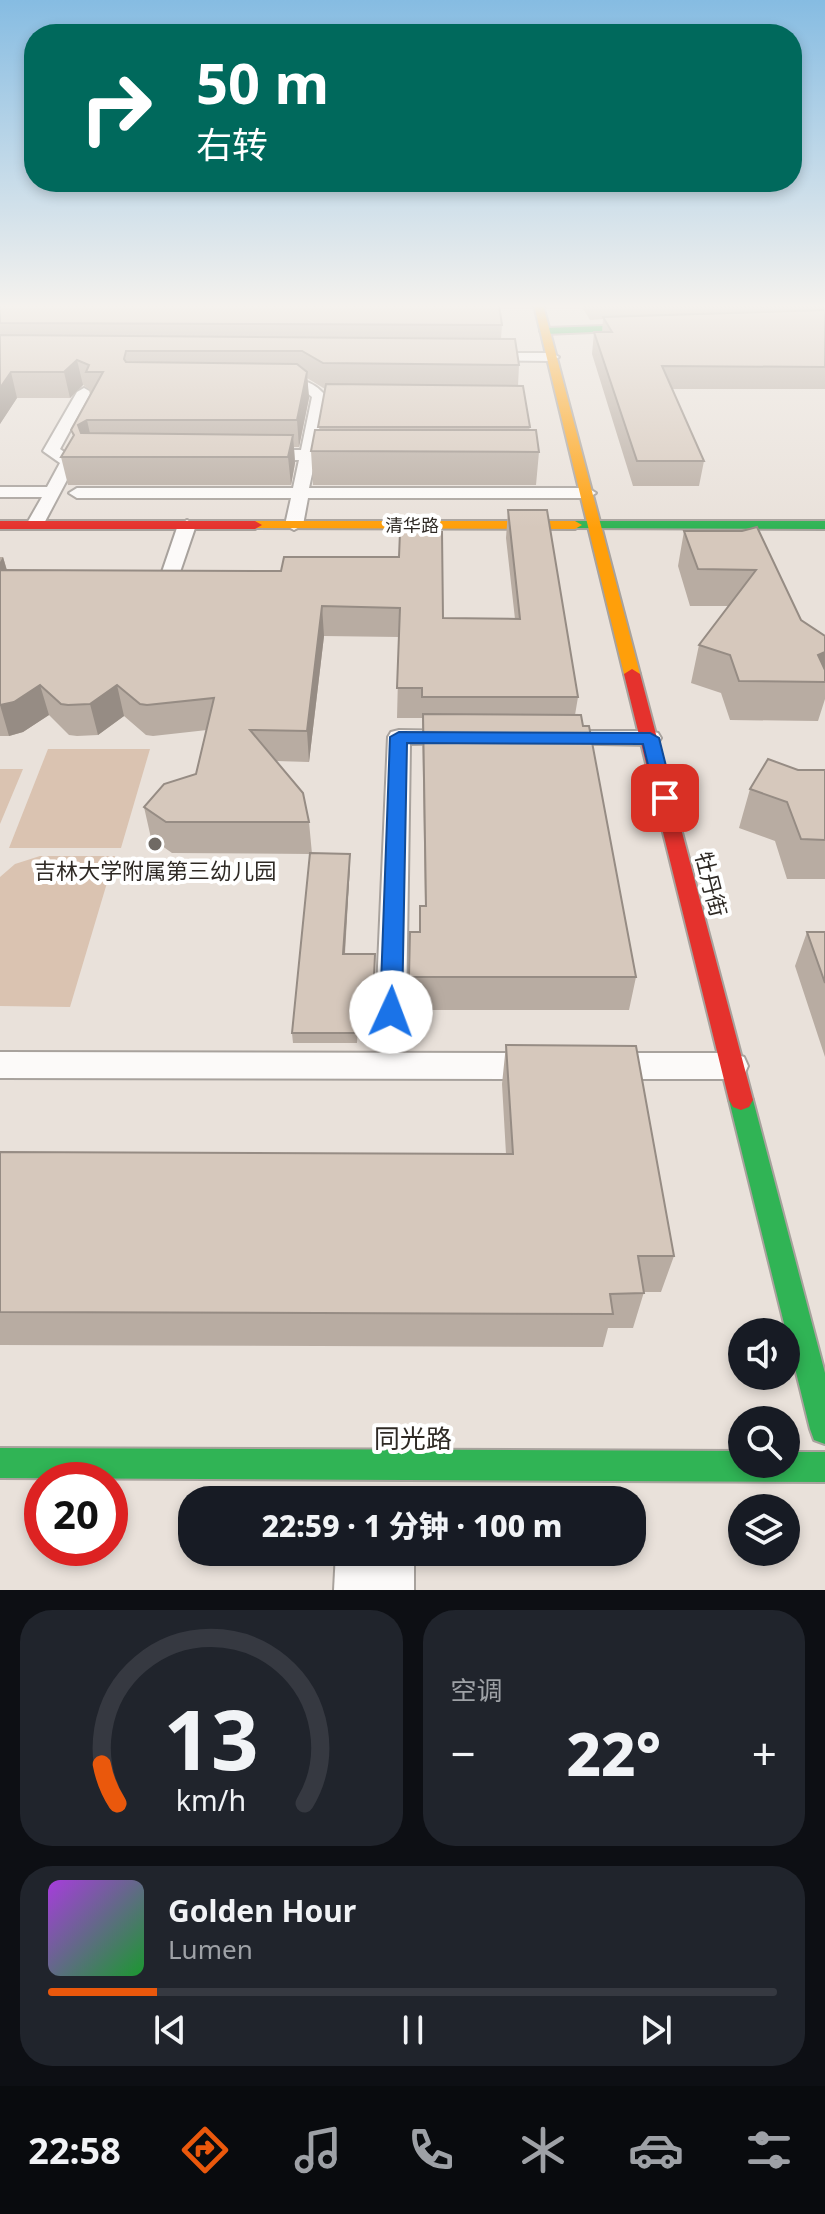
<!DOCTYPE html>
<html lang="zh">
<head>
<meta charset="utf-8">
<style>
	body { margin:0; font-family:"Noto Sans","Noto Sans SC",sans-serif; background:#20242c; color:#f1f3f6; height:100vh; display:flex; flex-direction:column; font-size:30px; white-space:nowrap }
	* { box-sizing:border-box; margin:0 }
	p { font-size:26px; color:#9ea1a6 }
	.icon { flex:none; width:44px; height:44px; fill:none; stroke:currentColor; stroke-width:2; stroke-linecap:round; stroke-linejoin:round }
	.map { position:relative; height:1590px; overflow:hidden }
	.drawer { display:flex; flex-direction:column; gap:20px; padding:20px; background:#0d0f14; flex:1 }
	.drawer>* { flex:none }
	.guide { position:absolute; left:24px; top:24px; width:778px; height:168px; border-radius:32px; box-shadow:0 4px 12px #0003; background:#00695c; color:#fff; overflow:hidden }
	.tools { position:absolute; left:728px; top:1318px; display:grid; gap:16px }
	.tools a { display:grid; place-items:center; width:72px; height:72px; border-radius:50%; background:#171b24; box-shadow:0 4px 12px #0003; font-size:40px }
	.speed { position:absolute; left:24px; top:1462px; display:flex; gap:16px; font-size:40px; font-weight:700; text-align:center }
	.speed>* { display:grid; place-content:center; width:104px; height:104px; border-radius:50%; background:#171b24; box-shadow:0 4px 12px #0003; line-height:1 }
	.speed .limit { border:12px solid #d22; background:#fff; color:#111 }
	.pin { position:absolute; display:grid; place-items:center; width:68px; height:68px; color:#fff; margin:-34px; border-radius:16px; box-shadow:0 4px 12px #0006 }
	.me { position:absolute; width:88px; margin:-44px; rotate:2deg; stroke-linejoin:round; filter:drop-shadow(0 0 6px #0008) }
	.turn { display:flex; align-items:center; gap:28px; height:168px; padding:0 40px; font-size:36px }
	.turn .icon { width:104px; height:104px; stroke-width:2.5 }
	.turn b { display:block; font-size:56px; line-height:68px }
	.big { font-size:60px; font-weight:800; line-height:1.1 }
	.drawer .widget { flex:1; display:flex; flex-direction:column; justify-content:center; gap:12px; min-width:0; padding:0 28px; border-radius:32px; background:#20242c }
	.drawer .dial { align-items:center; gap:0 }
	.dial svg { height:208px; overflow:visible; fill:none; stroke:#363941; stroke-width:7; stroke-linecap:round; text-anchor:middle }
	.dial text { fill:#f1f3f6; stroke:none }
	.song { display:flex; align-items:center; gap:24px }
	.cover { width:96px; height:96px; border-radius:12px; background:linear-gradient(135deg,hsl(280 70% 55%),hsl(130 70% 35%)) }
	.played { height:8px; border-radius:4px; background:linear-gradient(90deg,#ea580c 15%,#363941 15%) }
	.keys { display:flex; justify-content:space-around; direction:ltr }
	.heat { display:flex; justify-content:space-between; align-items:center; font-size:44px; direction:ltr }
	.drawer .tiles { flex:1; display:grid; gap:20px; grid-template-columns:1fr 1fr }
	.widget:last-child { grid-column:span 2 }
	.trip { position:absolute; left:178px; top:1486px; width:468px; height:80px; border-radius:32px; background:#171b24; box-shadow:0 4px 12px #0003; font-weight:800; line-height:80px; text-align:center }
	.tab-bar { display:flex; height:128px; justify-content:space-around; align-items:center; background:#090b0e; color:#9ea1a6 }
	.tab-bar .icon { width:56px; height:56px }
	.tab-bar .on { color:#ea580c }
	.tab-bar b { font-size:36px; color:#f1f3f6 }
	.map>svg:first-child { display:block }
</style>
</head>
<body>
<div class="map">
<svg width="825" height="1590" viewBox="0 0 825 1590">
	<rect width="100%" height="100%" fill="#e9e1da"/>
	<!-- green -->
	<path fill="#dac3b1" d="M 48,749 L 150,749 L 121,848 L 9,848 Z
		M 0,769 L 23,769 L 0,824 Z
		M 40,856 L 115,856 L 70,1007 L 0,1006 L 0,877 L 15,864 Z"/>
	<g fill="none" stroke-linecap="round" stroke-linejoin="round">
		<defs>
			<path id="lane" d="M 486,353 L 552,353 L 559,357 L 552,361 L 481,360 L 479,357 Z
				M 278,379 C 300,379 311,379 326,396 L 316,450 L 342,450 L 350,455 L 342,460 L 315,460 L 309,488 L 588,488 L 596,493 L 588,498 L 308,498 L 303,525 L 294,530 L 285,525 L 291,498 L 77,498 L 69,493 L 77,488 L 293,488 L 299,460 L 263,460 L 255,455 L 263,450 L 301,450 L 312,397 L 300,387 L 273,386 L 273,380 Z
				M 84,388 L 91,392 L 60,449 L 77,461 L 41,529 L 29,529 L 26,525 L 42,497 L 0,497 L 0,487 L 47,487 L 60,463 L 43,451 L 77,392 Z
				M 187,520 L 196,525 L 180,572 L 178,576 L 164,576 L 162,572 L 178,525 Z
				M 399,730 L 456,731 L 464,733 L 467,738 L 464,743 L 410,744 L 406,1012 L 401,1020 L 391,1024 L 381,1020 L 376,1012 L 388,737 L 391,732 Z
				M 561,731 L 650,731 L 658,733 L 661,738 L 658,743 L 650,745 L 553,743 L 550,738 L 553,733 Z
				M 0,1052 L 538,1053 L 549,1057 L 553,1066 L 549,1075 L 538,1079 L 0,1078 Z
				M 610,1053 L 733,1053 L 744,1057 L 748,1066 L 744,1075 L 733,1079 L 610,1079 L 599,1075 L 595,1066 L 599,1057 Z"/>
			<path id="street" d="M 336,1552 L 414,1552 L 414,1590 L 334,1590 Z"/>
			<path id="fast" d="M 663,324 L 668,327 L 666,329 L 545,334 L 540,331 L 545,328 Z
				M 575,521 L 825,521 L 825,529 L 570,528 L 570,522 Z
				M 741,1090 L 749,1093 L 753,1100 L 825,1373 L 825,1444 L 814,1440 L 810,1429 L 729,1100 L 733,1093 Z
				M 0,1448 L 742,1451 L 742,1464 L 786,1464 L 786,1452 L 825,1452 L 825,1482 L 0,1478 Z"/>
			<path id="slow" d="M 534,305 L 543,305 L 640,674 L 638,677 L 626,677 L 624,674 Z
				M 255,521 L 575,521 L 582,525 L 575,529 L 250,528 L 250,522 Z"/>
			<path id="jam" d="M 0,521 L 255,521 L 262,525 L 255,529 L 0,529 Z
				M 632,669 L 640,674 L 753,1100 L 749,1107 L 741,1110 L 733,1107 L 729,1100 L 624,674 Z"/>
		</defs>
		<!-- lane casing -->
		<use href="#lane" stroke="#a8a29d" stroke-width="4"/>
		<!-- street casing -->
		<use href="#street" stroke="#a8a29d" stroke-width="4"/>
		<!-- fast casing -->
		<use href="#fast" stroke="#a8a29d" stroke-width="4"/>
		<!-- slow casing -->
		<use href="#slow" stroke="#a8a29d" stroke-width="4"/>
		<!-- jam casing -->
		<use href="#jam" stroke="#a8a29d" stroke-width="4"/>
		<!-- lane -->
		<use href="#lane" fill="#fcfaf9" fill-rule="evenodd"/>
		<!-- street -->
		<use href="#street" fill="#fcfaf9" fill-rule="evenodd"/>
		<!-- fast -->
		<use href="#fast" fill="#30b455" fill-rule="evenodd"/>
		<!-- slow -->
		<use href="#slow" fill="#ff9f0a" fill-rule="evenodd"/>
		<!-- jam -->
		<use href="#jam" fill="#e5322d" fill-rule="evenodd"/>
	</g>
	<!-- wall -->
	<path fill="#b8aca2" d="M 0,305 L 502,325 L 501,339 L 519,365 L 518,386 L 530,427 L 529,430 L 539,452 L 536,485 L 313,485 L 311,451 L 319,430 L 325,389 L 307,378 L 309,398 L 299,447 L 294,447 L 295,463 L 291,485 L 68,485 L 61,457 L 73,436 L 71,430 L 90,395 L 89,389 L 83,385 L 70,398 L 17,398 L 0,424 Z
		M 581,305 L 825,305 L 825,389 L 672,389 L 704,461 L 699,486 L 633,486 L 592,354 L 594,332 L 602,332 L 603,319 L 590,320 Z
		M 508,510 L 578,697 L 575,715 L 636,977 L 629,1010 L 409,1010 L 410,932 L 420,932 L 425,906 L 422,718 L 397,718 L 399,637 L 324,636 L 309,762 L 276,761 L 309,822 L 312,854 L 350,854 L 350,865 L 345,954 L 375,954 L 373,1010 L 359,1010 L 357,1043 L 293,1043 L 292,1033 L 310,854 L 172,853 L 151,838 L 144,807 L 196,774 L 207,730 L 153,736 L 146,735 L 124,716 L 98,735 L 77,736 L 69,735 L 49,715 L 23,732 L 9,736 L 0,736 L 0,557 L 3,557 L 7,570 L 281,571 L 443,618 L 515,619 L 506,538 Z
		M 684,531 L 742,531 L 801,620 L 825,636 L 825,699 L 818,721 L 730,720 L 721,693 L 691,683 L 699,645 L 728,606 L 690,606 L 678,566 Z
		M 798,770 L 825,770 L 825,879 L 787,879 L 775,841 L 739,828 L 750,789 Z
		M 807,932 L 825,932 L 825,1057 L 795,966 Z
		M 506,1045 L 674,1256 L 661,1292 L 644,1292 L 633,1328 L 608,1328 L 603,1347 L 0,1345 L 0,1152 L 506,1154 L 502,1084 Z"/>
	<!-- shaded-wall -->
	<path fill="#968c84" d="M 77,360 L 83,385 L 70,398 L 64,372 Z
		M 11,372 L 17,398 L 0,424 L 0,388 Z
		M 307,372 L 309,398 L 299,447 L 297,420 Z
		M 87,420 L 93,447 L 84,452 L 78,425 Z
		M 293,435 L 295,463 L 291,485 L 288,457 Z
		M 3,557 L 11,585 L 0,585 L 0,562 Z
		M 322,606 L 324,636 L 309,762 L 307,731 Z
		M 825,652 L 825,682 L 818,655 Z
		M 40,685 L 49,715 L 23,732 L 9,736 L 0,705 Z
		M 117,685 L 124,716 L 98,735 L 90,704 Z
		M 350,854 L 350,865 L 344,964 L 343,954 Z"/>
	<!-- building -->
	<path fill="#d6c8bc" stroke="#968c84" stroke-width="2" d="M 0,305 L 499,305 L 502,325 L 0,323 Z
		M 825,310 L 825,367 L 662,366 L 704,461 L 637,461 L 594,332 L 612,332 L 603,317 Z
		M 0,335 L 515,339 L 519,365 L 323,363 L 302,351 L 126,351 L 124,359 L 126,362 L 297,364 L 307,372 L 297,420 L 87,420 L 78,425 L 81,433 L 293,435 L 288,457 L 61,457 L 74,435 L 71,430 L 103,372 L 86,372 L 89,365 L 77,360 L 64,372 L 11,372 L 0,388 Z
		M 326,384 L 523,386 L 530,427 L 318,427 Z
		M 315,430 L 536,430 L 539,452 L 311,451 Z
		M 508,510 L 547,510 L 578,697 L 422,697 L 422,688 L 397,688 L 400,608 L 322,606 L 307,731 L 250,730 L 303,793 L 309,822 L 166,822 L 144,807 L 164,784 L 196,774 L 214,698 L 147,705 L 140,704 L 117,685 L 90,704 L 68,705 L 61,704 L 40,685 L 14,702 L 0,705 L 0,570 L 281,571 L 284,557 L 399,557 L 400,532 L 442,532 L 443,618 L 520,619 Z
		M 757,527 L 801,620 L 825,636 L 825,652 L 818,655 L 825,670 L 825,682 L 739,681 L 730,655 L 699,645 L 756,570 L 698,569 L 684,531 L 742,531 Z
		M 423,714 L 581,715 L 583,726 L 589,726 L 636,977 L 409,977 L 410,932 L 420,932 L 420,906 L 426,906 Z
		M 768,759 L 798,770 L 825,770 L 825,840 L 801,839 L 787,802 L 750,789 Z
		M 310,853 L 350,854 L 343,954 L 375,954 L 373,1000 L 358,1000 L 357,1033 L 292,1033 Z
		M 807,932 L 825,932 L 825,983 Z
		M 506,1045 L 636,1046 L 674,1256 L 638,1256 L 644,1293 L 610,1294 L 613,1314 L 0,1312 L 0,1152 L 513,1154 Z"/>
	<!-- sky -->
	<linearGradient id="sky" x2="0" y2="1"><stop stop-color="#86bce2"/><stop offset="0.58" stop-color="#f5f2ee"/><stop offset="1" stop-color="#f5f2ee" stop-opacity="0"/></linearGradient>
	<rect width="825" height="528" fill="url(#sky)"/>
	<!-- route -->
	<path fill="#1a73e8" stroke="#114b97" stroke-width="2" d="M 399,732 L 650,733 L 659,738 L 674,798 L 665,804 L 656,798 L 643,744 L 407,743 L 402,1012 L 399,1019 L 391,1021 L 383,1019 L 380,1012 L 390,737 Z"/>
	<!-- markers -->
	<circle fill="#706a64" stroke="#fff" stroke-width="3" cx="155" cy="844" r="8"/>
	<g text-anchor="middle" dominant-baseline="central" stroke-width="8" stroke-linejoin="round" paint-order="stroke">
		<!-- far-street labels -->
		<g font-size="18" fill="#2f2a25" stroke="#fff">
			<text x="412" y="525">清华路</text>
		</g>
		<!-- poi labels -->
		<g font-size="22" fill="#2f2a25" stroke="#fff">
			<text x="155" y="870">吉林大学附属第三幼儿园</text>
		</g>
		<!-- street labels -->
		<g font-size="22" fill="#2f2a25" stroke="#fff">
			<text transform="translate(712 884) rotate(76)">牡丹街</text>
		</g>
		<!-- near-street labels -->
		<g font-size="26" fill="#2f2a25" stroke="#fff">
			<text x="413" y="1438">同光路</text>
		</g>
	</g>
</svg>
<div class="tools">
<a><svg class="icon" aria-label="sound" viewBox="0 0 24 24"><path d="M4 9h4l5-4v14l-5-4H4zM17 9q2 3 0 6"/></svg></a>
<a><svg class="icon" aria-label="search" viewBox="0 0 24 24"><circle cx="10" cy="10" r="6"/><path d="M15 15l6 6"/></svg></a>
<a><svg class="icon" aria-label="layers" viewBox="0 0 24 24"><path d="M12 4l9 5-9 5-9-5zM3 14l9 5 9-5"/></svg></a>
</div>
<div class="speed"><div class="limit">20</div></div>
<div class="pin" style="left:665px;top:798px;background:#d93025"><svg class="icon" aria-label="arrive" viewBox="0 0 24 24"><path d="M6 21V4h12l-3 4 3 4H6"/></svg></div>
<svg class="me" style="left:391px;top:1012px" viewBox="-20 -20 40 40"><circle r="19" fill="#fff"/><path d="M0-13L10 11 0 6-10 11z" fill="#1a73e8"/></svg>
<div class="trip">22:59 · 1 分钟 · 100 m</div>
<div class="guide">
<div class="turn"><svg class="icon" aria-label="right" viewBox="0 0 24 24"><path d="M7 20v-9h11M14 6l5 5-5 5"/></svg><div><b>50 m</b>右转</div></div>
</div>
</div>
<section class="drawer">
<div class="tiles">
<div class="widget dial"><svg viewBox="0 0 100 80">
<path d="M14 69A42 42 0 1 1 86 69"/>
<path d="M14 69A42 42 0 0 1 8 54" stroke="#ea580c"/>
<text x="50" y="56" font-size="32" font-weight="700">13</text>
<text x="50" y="72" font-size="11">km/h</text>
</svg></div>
<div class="widget"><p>空调</p>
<div class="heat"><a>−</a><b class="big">22°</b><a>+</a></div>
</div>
<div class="widget">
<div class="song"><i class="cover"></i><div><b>Golden Hour</b><p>Lumen</p></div></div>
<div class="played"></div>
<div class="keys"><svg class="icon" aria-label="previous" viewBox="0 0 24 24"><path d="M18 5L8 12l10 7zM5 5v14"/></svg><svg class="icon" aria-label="pause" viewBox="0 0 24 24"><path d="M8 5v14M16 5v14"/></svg><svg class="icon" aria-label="next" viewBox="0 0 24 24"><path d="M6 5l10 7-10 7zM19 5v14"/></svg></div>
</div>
</div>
</section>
<nav class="tab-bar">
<b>22:58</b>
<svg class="icon on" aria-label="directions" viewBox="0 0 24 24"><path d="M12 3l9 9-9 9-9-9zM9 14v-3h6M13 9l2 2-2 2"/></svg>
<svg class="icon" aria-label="music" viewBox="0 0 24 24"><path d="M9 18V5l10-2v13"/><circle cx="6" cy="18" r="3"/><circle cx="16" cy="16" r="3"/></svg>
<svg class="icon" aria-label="phone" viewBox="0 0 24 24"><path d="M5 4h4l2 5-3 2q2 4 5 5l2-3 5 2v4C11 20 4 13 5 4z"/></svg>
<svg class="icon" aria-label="climate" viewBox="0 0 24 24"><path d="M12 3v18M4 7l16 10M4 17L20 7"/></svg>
<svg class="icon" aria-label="car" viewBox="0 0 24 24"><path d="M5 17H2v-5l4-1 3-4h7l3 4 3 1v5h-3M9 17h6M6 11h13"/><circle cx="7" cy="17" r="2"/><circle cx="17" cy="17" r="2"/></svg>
<svg class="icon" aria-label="filters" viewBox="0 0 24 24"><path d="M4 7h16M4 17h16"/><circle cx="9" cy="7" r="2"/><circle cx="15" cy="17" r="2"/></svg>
</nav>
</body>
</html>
